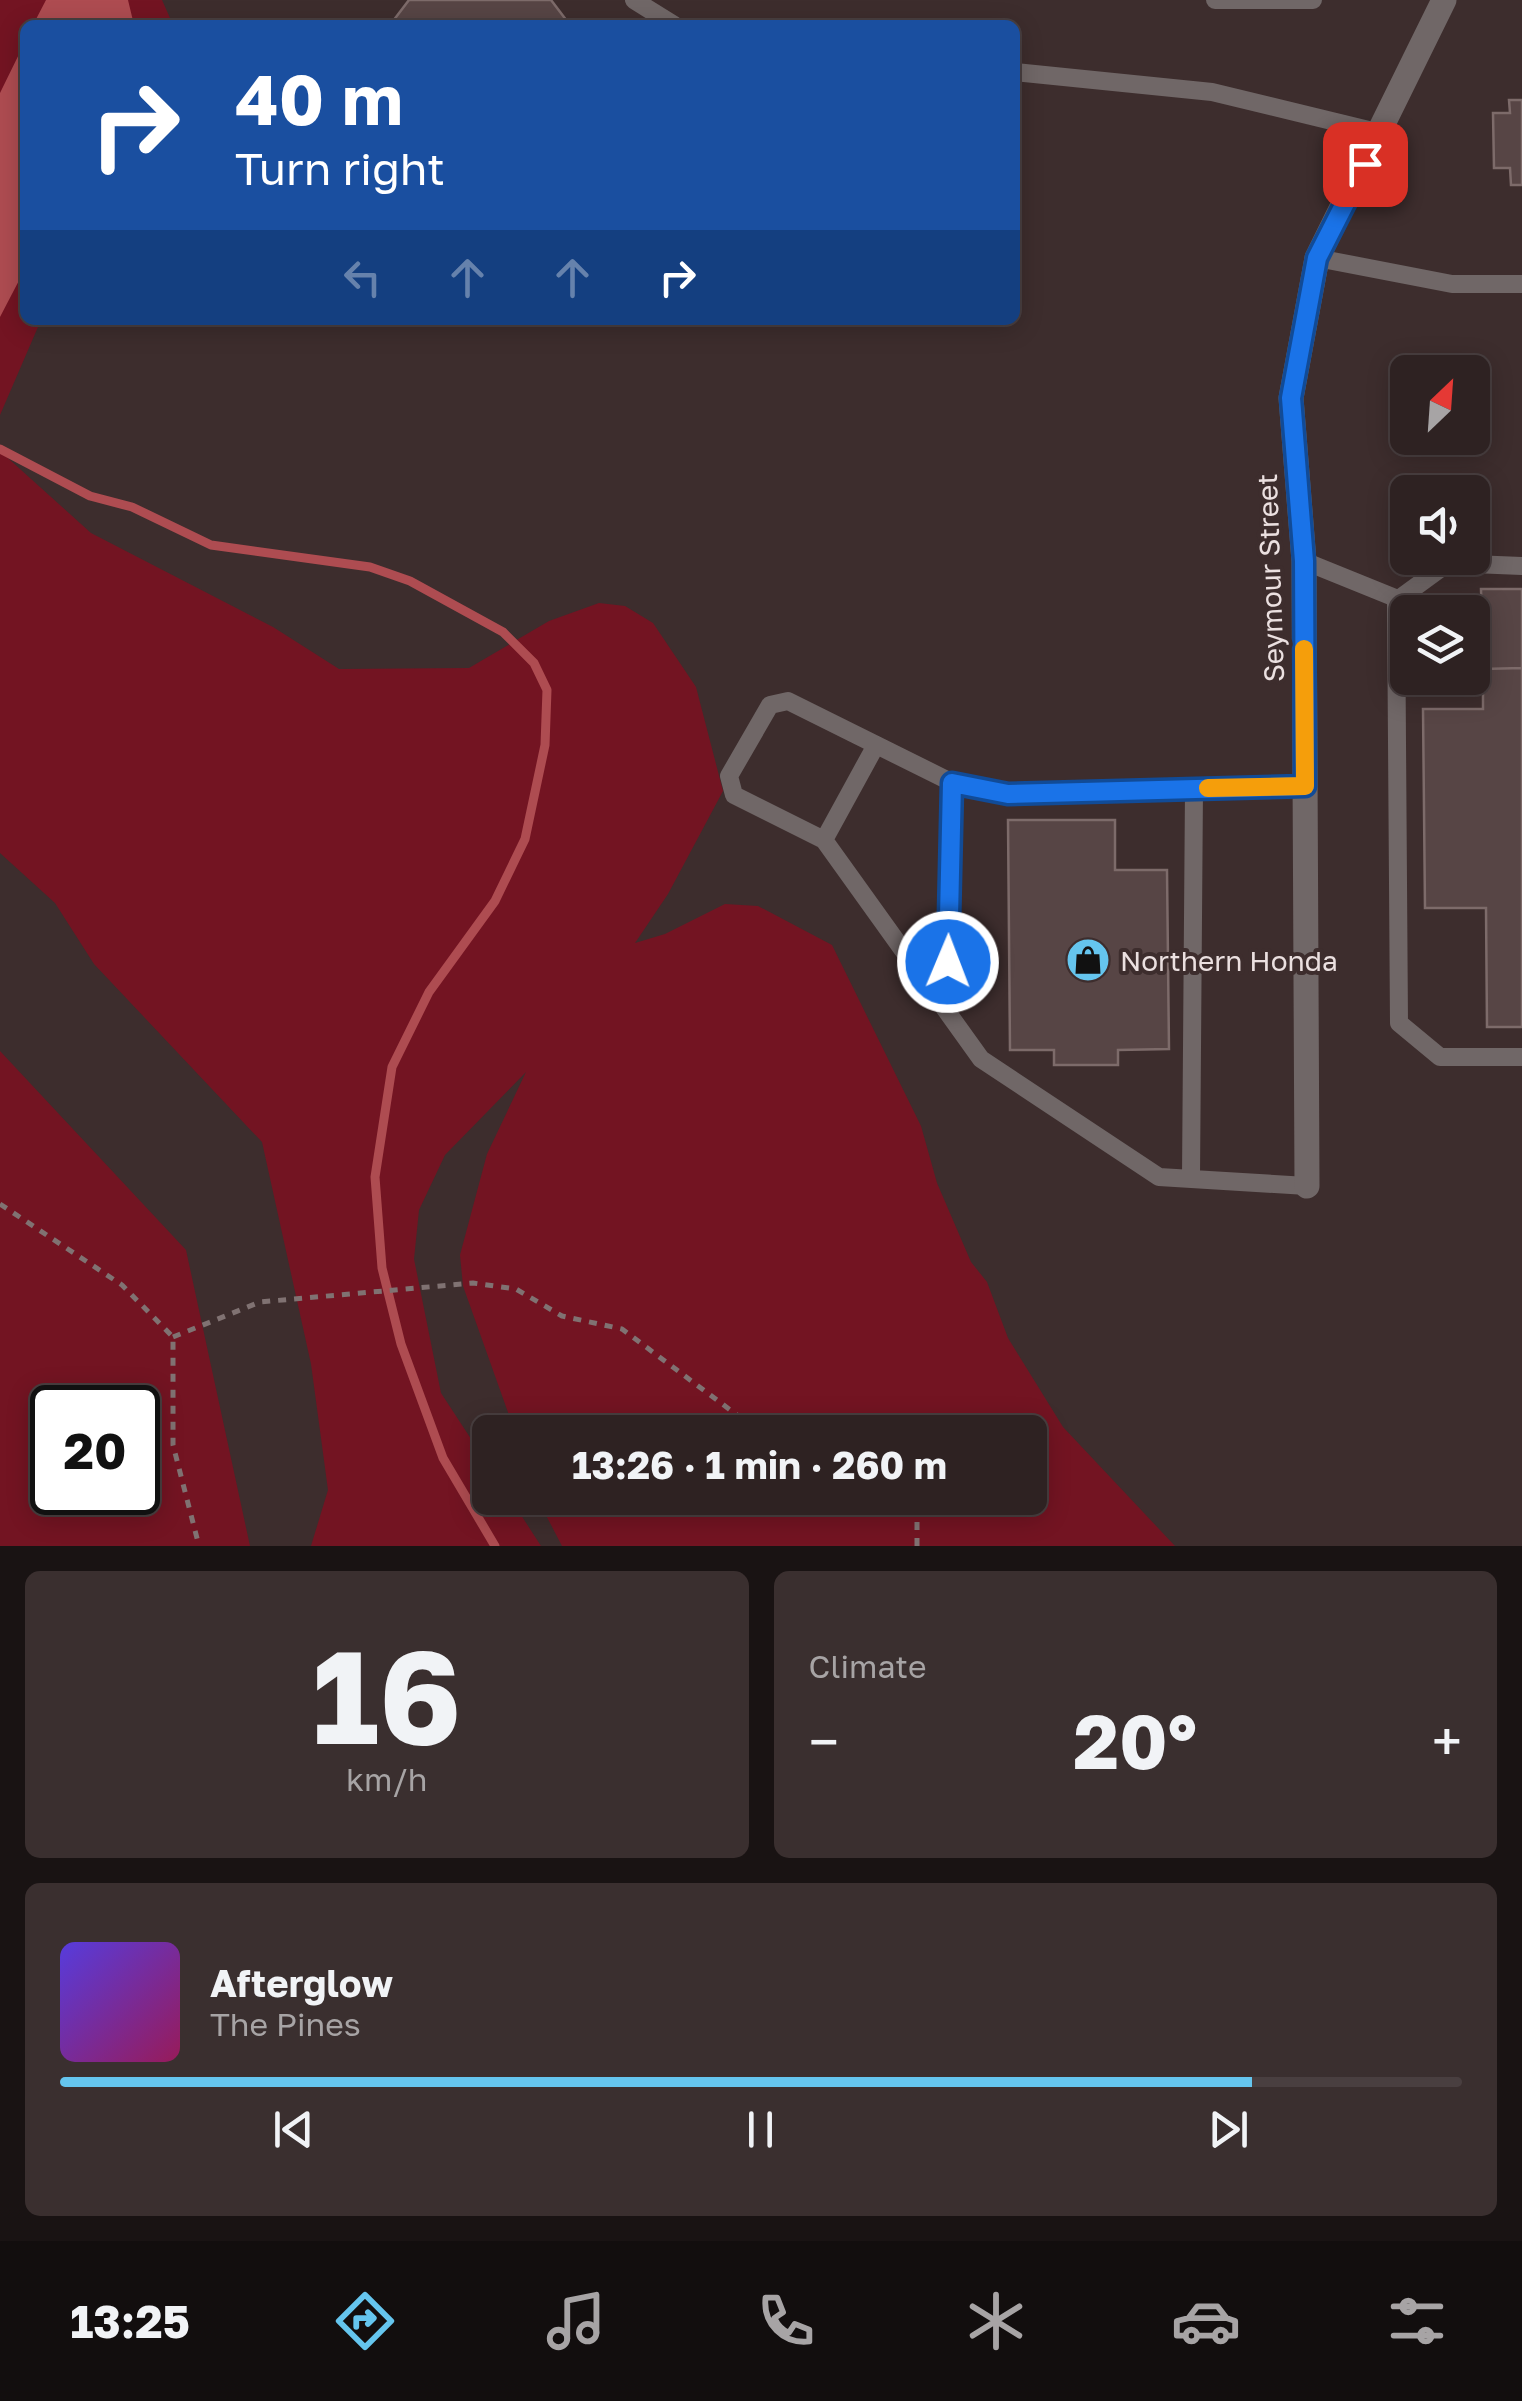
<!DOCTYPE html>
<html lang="en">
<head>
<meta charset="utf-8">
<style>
	body { margin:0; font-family:"Golos Text",sans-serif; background:#3a2f2f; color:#f1f3f6; height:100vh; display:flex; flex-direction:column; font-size:38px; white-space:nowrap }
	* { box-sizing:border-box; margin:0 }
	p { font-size:32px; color:#a7a4a5 }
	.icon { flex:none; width:55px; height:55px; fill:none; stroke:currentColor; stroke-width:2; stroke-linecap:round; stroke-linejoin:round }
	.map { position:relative; height:1546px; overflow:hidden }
	.panel { display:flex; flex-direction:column; gap:25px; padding:25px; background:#191313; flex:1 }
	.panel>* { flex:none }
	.top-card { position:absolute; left:20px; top:20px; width:1000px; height:305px; border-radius:15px; box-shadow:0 5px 25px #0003,0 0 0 2px #493f40; background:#1a4fa0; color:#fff; overflow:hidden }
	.needle { width:65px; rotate:25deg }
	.fabs { position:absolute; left:1390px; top:355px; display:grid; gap:20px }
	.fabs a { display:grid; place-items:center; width:100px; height:100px; border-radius:15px; background:#2e2222; box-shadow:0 5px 25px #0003,0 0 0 2px #493f40; font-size:50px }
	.speed { position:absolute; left:30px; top:1385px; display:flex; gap:20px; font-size:50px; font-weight:700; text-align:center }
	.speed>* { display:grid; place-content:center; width:130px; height:130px; border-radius:50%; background:#2e2222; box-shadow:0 5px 25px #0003,0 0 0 2px #493f40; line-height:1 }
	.speed .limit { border:5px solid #111; border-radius:15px; background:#fff; color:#111 }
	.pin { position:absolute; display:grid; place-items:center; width:85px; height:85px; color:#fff; margin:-42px; border-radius:20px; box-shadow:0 5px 15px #0006 }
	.me { position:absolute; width:110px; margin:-55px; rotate:1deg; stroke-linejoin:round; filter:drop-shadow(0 0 8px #0008) }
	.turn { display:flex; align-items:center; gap:35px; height:210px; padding:0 50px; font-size:45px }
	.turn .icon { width:130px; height:130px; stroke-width:2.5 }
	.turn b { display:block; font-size:70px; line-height:85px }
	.lanes { display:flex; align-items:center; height:95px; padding:0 50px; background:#0003; justify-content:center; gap:50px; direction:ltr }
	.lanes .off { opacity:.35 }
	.big { font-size:75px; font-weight:700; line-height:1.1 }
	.panel .widget { flex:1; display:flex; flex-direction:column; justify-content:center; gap:15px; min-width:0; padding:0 35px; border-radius:15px; background:#3a2f2f }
	.panel .dial { align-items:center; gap:0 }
	.dial b { font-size:130px; line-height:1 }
	.song { display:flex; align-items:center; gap:30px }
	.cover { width:120px; height:120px; border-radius:15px; background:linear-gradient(135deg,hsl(250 70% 55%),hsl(330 70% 35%)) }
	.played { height:10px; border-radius:5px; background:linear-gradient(90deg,#65c5ee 85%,#493f40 85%) }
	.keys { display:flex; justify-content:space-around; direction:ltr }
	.heat { display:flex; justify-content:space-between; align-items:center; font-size:55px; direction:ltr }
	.panel .tiles { flex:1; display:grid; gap:25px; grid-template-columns:1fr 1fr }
	.widget:last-child { grid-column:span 2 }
	.trip { position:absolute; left:472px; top:1415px; width:575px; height:100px; border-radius:15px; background:#2e2222; box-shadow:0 5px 25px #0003,0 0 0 2px #493f40; font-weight:700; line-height:100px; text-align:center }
	.tabs { display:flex; height:160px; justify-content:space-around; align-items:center; background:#120e0e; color:#a7a4a5 }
	.tabs .icon { width:70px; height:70px }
	.tabs .selected { color:#65c5ee }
	.tabs b { font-size:45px; color:#f1f3f6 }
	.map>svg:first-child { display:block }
</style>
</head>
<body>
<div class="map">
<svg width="1522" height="1546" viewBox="0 0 1522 1546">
	<rect width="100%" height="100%" fill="#3d2d2d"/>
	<!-- green -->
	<path fill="#731422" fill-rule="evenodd" d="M 0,0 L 162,0 L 170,18 L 167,25 L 25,25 L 25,320 L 41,320 L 0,415 Z
		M 0,451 L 91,533 L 273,627 L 339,669 L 469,668 L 549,621 L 599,603 L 625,606 L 653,623 L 696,687 L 723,791 L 668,894 L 635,943 L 665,934 L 725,904 L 758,906 L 832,945 L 921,1126 L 937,1183 L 971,1262 L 987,1282 L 1008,1338 L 1063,1427 L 1175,1546 L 562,1546 L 537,1498 L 1030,1498 L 1030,1432 L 515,1432 L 463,1286 L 460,1255 L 487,1154 L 526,1072 L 445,1155 L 419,1210 L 414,1259 L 441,1393 L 490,1468 L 490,1498 L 510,1498 L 541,1546 L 311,1546 L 328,1490 L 311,1364 L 262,1142 L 94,964 L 55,903 L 0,853 Z
		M 0,1051 L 186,1250 L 250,1546 L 0,1546 ZM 52,1408 L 138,1408 L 138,1492 L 52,1492 Z"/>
	<!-- water -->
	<path fill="#ae4c51" d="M 46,0 L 128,0 L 134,25 L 33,25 Z
		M 25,42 L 25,269 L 0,317 L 0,93 Z"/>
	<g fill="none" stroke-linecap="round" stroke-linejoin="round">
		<!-- stream -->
		<path stroke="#ae4c51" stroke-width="9" d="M 0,449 L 90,496 L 132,507 L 211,545 L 370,567 L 410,581 L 503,632 L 534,663 L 547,690 L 545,745 L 525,839 L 495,901 L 429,992 L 392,1067 L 375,1177 L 382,1268 L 401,1344 L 443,1458 L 495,1546"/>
	</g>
	<!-- building -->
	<path fill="#574545" stroke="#7d6b6a" stroke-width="2.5" d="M 409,0 L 551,0 L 570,25 L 390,25 Z
		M 1509,100 L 1522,100 L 1522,185 L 1511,185 L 1510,168 L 1494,168 L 1493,113 L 1510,113 Z
		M 1481,589 L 1522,589 L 1522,668 L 1483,669 Z
		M 1522,668 L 1522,1027 L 1487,1027 L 1486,908 L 1425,908 L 1423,709 L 1483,709 L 1483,669 Z
		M 1008,820 L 1115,820 L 1115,870 L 1167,870 L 1169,1049 L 1118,1050 L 1118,1065 L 1054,1065 L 1054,1050 L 1010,1050 Z"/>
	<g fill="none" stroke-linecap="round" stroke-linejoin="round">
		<!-- path -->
		<path stroke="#807272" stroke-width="5" stroke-dasharray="8 8" stroke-linecap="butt" d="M 0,1204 L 122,1285 L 173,1337 L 173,1445 L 199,1546
			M 173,1337 L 260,1302 L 473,1283 L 516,1289 L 562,1316 L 622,1329 L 749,1424 L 883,1416 L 925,1432
			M 917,1546 L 917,1507 L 923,1498"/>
		<!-- service -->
		<path stroke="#706767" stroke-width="18" d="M 634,0 L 674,25
			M 1215,0 L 1313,0
			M 1015,72 L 1212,92 L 1381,133
			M 1317,258 L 1452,284 L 1522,284
			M 1304,561 L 1430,612
			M 1522,566 L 1448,563 L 1396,601 L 1399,1023 L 1440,1057 L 1522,1057
			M 1472,627 L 1482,630
			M 1305,786 L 1008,794 L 953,783 L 788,701 L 770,705 L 729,776 L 734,795 L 824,840 L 981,1059 L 1159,1177 L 1307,1186
			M 824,840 L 876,745
			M 924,980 L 949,962 L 953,783
			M 1191,1177 L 1194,789"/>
		<!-- tertiary -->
		<path stroke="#706767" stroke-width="25" d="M 1307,1186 L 1304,561 L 1291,398 L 1317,258 L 1444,0"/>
	</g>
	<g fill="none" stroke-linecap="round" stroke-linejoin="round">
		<defs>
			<path id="route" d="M 948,962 L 952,783 L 1008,794 L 1305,786 L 1304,561 L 1291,398 L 1317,258 L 1365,164"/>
		</defs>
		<!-- route casing -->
		<use href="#route" stroke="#114b97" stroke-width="25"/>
		<!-- route -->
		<use href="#route" stroke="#1a73e8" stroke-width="18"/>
		<!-- slow -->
		<path stroke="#f59e0b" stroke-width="18" d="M 1208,788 L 1305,786 L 1304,649"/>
	</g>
	<!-- icons -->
	<defs>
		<symbol id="shop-disc" viewBox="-11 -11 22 22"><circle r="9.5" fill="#65c5ee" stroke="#3d2d2d"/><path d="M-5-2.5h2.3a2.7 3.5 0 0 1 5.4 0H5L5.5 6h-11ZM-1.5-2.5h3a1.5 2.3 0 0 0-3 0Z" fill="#111"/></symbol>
	</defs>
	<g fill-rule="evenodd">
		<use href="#shop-disc" x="1063" y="935" width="50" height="50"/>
	</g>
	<g text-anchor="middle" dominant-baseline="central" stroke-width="8" stroke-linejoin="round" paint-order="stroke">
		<!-- street labels -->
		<g font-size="28" fill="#ebe0e0" stroke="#3d2d2d">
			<text transform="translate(1270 578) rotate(-92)">Seymour Street</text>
		</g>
		<!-- poi labels -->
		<g font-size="28" fill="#ebe0e0" stroke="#3d2d2d" text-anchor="start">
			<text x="1120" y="960">Northern Honda</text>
		</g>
	</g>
</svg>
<div class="fabs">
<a><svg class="needle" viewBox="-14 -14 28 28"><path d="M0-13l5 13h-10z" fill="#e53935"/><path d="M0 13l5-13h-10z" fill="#a7a4a5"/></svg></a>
<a><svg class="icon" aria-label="sound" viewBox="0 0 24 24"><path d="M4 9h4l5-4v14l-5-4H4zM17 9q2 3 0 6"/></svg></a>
<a><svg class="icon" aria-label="layers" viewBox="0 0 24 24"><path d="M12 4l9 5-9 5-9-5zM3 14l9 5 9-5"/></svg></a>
</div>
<div class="speed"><div class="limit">20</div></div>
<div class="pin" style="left:1365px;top:164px;background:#d93025"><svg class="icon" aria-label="arrive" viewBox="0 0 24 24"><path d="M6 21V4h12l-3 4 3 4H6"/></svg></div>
<svg class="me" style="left:948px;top:962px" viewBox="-20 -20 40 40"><circle r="17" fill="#1a73e8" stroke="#fff" stroke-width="3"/><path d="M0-11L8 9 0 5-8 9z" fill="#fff"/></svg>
<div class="trip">13:26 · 1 min · 260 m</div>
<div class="top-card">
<div class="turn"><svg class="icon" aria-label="right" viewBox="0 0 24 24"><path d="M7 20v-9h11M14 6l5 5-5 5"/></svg><div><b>40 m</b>Turn right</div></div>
<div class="lanes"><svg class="icon off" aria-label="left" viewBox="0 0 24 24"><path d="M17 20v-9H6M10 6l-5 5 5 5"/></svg><svg class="icon off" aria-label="ahead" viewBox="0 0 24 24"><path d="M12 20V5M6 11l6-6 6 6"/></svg><svg class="icon off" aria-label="ahead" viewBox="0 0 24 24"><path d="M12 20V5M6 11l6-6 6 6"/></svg><svg class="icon" aria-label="right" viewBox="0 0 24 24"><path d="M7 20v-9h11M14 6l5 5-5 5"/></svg></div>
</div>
</div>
<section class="panel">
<div class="tiles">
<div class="widget dial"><b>16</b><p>km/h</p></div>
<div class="widget"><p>Climate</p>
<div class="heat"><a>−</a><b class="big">20°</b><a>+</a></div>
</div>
<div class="widget">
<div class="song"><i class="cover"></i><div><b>Afterglow</b><p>The Pines</p></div></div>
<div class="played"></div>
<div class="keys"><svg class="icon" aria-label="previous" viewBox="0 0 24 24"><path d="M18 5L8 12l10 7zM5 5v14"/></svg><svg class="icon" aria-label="pause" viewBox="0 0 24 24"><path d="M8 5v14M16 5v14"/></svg><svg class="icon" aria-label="next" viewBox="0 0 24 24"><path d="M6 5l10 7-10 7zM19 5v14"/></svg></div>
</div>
</div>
</section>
<nav class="tabs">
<b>13:25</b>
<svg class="icon selected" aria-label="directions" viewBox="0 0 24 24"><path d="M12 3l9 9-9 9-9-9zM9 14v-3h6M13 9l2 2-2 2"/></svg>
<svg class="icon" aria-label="music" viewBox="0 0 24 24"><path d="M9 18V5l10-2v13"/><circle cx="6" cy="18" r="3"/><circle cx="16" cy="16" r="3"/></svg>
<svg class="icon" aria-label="phone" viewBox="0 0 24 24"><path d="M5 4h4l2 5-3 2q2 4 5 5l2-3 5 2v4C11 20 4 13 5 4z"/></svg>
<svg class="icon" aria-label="climate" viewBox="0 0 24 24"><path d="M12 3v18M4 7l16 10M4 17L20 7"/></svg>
<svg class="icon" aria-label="car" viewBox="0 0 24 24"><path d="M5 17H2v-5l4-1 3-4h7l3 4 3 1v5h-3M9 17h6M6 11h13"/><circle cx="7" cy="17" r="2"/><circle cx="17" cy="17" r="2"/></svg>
<svg class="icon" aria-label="filters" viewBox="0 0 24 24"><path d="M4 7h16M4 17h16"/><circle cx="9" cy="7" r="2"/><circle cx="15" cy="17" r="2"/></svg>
</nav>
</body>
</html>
